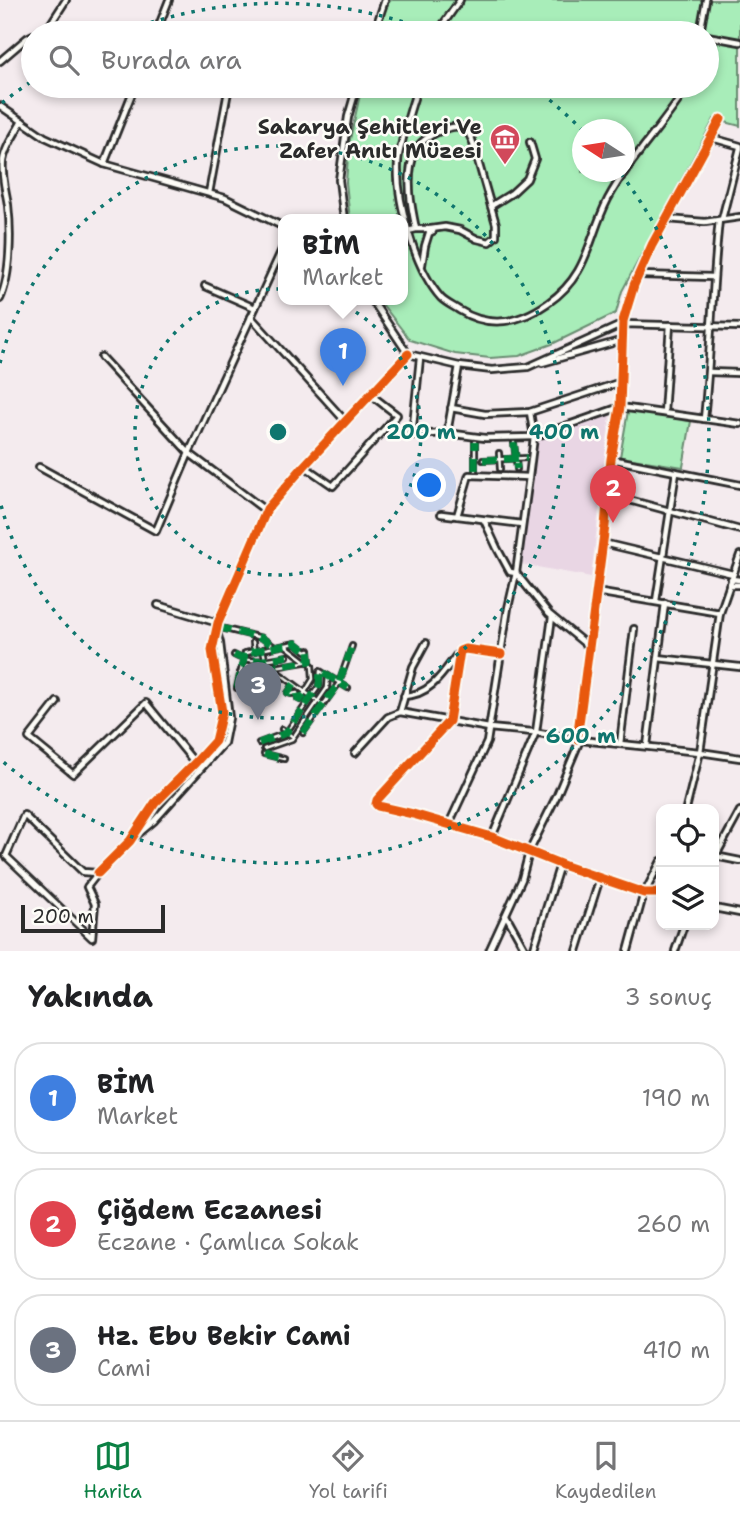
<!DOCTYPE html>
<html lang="tr">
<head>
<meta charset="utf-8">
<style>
	:root { --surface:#fff; --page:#f2f2f2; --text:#202124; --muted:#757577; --line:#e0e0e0; --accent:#0b8043 }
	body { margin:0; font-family:"Shantell Sans",sans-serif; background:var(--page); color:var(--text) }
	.controls { position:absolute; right:21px; bottom:21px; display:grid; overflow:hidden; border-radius:14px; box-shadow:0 4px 10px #0003 }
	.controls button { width:63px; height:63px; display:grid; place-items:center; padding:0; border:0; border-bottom:2px solid var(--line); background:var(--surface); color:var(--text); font:35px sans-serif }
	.compass { position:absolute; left:572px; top:119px; width:63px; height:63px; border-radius:50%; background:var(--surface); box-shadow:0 4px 10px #0003; rotate:282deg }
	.scale { position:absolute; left:21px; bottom:18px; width:144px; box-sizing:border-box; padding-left:7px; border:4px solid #2b2b2b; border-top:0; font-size:19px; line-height:24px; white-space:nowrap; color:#2b2b2b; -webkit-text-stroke:5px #fdfcf7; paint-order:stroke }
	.you { position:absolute; left:430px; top:486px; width:24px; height:24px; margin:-18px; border:5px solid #fff; border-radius:50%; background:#1a73e8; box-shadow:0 0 0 10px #1a73e833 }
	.badge { display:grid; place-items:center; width:46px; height:46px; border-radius:50%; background:var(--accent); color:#fff; font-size:23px; font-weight:700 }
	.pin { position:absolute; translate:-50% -58px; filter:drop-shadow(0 2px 4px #0008) }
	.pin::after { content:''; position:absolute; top:37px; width:24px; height:21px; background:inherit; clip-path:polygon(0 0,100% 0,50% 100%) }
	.popup { position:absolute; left:278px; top:214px; width:130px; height:91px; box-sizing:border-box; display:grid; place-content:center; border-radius:14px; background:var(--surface); filter:drop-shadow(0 2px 5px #0005); font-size:23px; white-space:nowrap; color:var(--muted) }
	.popup b { font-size:26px; color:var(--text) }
	.popup::after { content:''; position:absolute; left:50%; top:100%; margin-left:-14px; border:14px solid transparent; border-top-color:var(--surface) }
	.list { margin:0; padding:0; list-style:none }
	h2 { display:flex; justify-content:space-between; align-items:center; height:91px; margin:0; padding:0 28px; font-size:30px }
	h2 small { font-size:23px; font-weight:400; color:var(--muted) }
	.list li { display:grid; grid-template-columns:46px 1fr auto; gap:21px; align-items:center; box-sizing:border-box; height:112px; margin:0 14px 14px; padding:0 14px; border:2px solid var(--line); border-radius:28px }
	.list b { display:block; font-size:26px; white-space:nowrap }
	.list p { margin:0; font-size:23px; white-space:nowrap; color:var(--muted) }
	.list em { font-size:23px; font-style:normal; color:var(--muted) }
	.icon { flex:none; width:38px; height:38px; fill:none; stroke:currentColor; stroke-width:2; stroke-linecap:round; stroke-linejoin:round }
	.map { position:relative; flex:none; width:740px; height:951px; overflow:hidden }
	.search { position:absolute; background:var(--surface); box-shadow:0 4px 10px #0003; left:21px; right:21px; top:21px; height:77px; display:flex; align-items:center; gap:18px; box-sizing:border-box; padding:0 24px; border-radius:38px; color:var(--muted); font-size:26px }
	.sheet { height:469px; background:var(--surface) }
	nav { display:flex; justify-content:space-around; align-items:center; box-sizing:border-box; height:98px; border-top:2px solid var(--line); background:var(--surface); font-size:19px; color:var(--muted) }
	nav a { display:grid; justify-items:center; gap:4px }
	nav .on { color:var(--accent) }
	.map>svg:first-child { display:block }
	.built { fill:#e9d6e4 }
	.green { fill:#a8edb9; stroke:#6a8c72; stroke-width:2; fill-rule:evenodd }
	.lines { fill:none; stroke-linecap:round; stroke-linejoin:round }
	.pedestrian-casing { stroke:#2b2b2b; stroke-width:8 }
	.minor-casing { stroke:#2b2b2b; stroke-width:10 }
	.pedestrian { stroke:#fdfcf7; stroke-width:2.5 }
	.minor { stroke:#fdfcf7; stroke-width:4.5 }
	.quiet { stroke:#00873e; stroke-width:7; stroke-dasharray:14 7; stroke-linecap:butt }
	.cycleway-casing { stroke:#fdfcf7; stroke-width:13 }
	.cycleway { stroke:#e8590c; stroke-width:9 }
	.ring { fill:none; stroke:#0f766e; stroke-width:3.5; stroke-dasharray:3.5 7 }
	.labels { text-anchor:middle; stroke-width:5; stroke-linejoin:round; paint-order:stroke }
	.poi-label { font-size:21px; font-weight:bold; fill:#2b2b2b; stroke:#fdfcf7; text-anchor:end }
	.centre { fill:#0f766e; stroke:#fdfcf7; stroke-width:3.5 }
	.ring-label { font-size:21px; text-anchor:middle; font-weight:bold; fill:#0f766e; stroke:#fdfcf7; stroke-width:5; stroke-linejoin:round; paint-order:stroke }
</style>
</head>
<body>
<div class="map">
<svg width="740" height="951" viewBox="0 0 740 951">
	<rect width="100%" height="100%" fill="#f4ebee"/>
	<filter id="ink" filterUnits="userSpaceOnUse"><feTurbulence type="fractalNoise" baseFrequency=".0143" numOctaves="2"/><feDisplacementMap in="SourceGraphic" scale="14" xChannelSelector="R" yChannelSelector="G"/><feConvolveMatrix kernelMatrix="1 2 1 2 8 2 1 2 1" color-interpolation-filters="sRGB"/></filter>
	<g filter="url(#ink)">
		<polygon class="built" points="610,414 591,577 521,564 539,437"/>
		<g class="green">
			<path d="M391,0h349v126l-26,-7 -92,172 -6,22 -64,31 -33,12 -29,2 -35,-4 -45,-14 -31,-40h23v-80h-52l-4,-38 3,-38 13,-58h345v-53h-330l11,-30zM582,130h42v42h-42z"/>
			<polygon points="628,411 691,421 683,467 620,457"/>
		</g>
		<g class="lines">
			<g class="pedestrian-casing">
				<g id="pedestrian">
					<polyline points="514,443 517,469"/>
					<polyline points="499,453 500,469"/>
					<polyline points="483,460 527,458"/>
					<polyline points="475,470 475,442"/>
					<polyline points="217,627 262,638 275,647"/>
					<polyline points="253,642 254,651"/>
					<polyline points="285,645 307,662"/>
					<polyline points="263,649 267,669"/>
					<path d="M234,655c17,10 35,4 53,1"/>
					<polyline points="272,668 323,705"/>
					<polyline points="294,684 288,693 291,694 297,693 298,699 300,700 313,679 312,665"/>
					<polyline points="237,688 245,653 296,643 306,651 309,650 310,661 240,673"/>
					<polyline points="282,729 293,737"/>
					<polyline points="303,733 339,683 352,646"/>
					<polyline points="259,743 286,733 319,686 320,671 348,688"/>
					<polyline points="264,749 292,739 327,688 328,676"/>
					<polyline points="264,754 284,759"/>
				</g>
			</g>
			<g class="minor-casing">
				<g id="minor">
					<polyline points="38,33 48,28 66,0"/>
					<polyline points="156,33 169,0"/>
					<polyline points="374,33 385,0"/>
					<polyline points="437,33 460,0"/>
					<polyline points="700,33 706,0"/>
					<polyline points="707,36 740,42"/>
					<polyline points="0,61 27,38 33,35"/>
					<path d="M418,86c-6,18 -12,37 -16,56 -2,7 -4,14 -4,21 -2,38 17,106 43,135 5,5 12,8 18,12 30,19 61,13 89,-7 41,-28 40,-65 60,-104 22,-41 56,-74 80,-113"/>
					<polyline points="0,106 45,137 104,164 225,198 284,227"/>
					<polyline points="712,138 740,146"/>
					<polyline points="104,164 135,86"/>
					<polyline points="209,193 229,86"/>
					<polyline points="491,206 512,193 527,179 535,159 530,142"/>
					<polyline points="667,219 705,222 740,217"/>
					<polyline points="722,219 740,148"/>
					<polyline points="344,220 339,180 348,117 357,86"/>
					<path d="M408,231l8,-2c-5,-23 -10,-49 -3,-72 1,-4 3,-7 5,-10 6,-11 38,-27 49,-17 2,3 3,7 5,10l24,84v12l-7,6 -12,-3 -17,-9 -15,-3 -14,2h-15"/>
					<polyline points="422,265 425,246 429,233 433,231"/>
					<polyline points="640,275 713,277"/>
					<polyline points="205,286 255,308"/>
					<path d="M0,299c11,-24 11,-68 8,-94 -2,-14 -7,-30 -5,-44 2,-14 12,-27 19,-40"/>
					<polyline points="372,300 408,354 459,366 492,370 528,367 623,324 740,327"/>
					<polyline points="251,317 346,422"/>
					<polyline points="101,357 189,453 266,511"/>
					<polyline points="420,358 412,435 447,433 485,438 534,437 620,407 740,424"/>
					<polyline points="542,363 623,340"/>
					<polyline points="709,372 740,373"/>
					<polyline points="451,408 485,414 530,412 621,382"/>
					<polyline points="664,413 670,325"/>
					<path d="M704,419c7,-66 8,-133 15,-199"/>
					<polyline points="447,433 459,366"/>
					<polyline points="611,459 740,485"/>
					<polyline points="304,466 333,486 397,415 371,395"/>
					<polyline points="39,467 156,531 189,453 284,245"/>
					<polyline points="607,494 740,530"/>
					<polyline points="441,514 522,524"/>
					<polyline points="457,516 469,475 529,477"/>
					<polyline points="484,520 497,548 510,572 516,573 549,614 589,647"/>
					<polyline points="603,543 733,574"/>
					<polyline points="731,579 740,580"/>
					<polyline points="729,585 740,585"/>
					<polyline points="596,592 720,613"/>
					<polyline points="656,601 676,472"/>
					<polyline points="158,605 218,623"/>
					<polyline points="501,654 465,649 460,651 449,721 377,800 376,804 378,806 413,814 492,837 565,866 644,893 661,893"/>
					<polyline points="658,658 740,667"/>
					<path d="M404,696c27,-1 39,-23 54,-43"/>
					<polyline points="57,702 29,738 73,774 146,703 195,763"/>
					<polyline points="400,712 413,667 426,643"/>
					<polyline points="577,739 605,526 611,459 620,407 623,321 634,285 652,245 721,119"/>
					<polyline points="620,744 634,629"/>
					<polyline points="647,746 665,603"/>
					<polyline points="355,753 388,717 400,712 489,728 533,732 580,740 700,752 740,758"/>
					<polyline points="686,809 700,752 720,613 740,555"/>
					<polygon points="24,815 83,872 98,873 87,887 95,904 92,938 6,856"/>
					<polyline points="449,824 487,742 508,608 516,573 529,477 534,437 530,412"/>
					<polyline points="136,836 154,821 224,743 229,718 220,643 217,632"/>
					<polyline points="492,837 536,732 552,617"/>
					<polyline points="715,856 740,861"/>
					<polyline points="714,859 740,811"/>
					<polyline points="98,873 130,841 155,803 195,763 215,741 222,712 212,650 218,623 267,509 304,466 408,354"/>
					<polyline points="714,908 740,913"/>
					<polyline points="506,915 526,951"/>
					<polyline points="489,951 522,879 529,852 557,795 580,740"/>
					<polyline points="533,951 560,864"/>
					<polyline points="577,951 600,878"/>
					<polyline points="628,951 643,896 661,861"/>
					<polyline points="675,951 684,925"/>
				</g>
			</g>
			<use href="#pedestrian" class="pedestrian"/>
			<use href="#minor" class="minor"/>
			<g class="quiet">
				<polyline points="514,443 517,469"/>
				<polyline points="483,460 527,458"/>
				<polyline points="475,470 475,442"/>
				<polyline points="217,627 262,638 275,647"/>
				<path d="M234,655c17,10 35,4 53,1"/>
				<polyline points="294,684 288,693 291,694 297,693 298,699 300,700 308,689"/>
				<polyline points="237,688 245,653 296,643 306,651 309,650 310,661 240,673"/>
				<polyline points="303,733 339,683 352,646"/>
				<polyline points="259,743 286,733 319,686 320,671 348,688"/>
				<polyline points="264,754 284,759"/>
			</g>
			<g class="cycleway-casing">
				<g id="cycleway">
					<polyline points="501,654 465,649 460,651 449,721 377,800 376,804 378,806 413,814 492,837 565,866 644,893 661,893"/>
					<polyline points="577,739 605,526 611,459 620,407 623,321 634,285 652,245 721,119"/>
					<polyline points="98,873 130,841 155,803 195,763 215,741 222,712 212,650 218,623 267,509 304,466 408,354"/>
				</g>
			</g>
			<use href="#cycleway" class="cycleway"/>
		</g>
	</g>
	<g class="ring">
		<circle cx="278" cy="432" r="143"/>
		<path d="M0 363A286 286 0 1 1 0 501"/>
		<path d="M2 103A429 429 0 0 1 32 81M121 33A429 429 0 0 1 435 33M533 87A429 429 0 0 1 581 129M621 174A429 429 0 0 1 2 761"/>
	</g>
	<defs>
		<g id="museum-pin" transform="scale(1.575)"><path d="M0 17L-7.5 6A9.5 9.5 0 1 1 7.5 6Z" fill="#d1495b" stroke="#fdfcf7"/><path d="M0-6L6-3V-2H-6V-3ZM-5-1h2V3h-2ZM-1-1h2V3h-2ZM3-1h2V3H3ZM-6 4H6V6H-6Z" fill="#fff"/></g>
	</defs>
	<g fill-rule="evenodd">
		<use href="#museum-pin" x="505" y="139"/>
	</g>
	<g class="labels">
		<g class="poi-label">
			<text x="482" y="134">Sakarya Şehitleri Ve<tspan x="482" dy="24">Zafer Anıtı Müzesi</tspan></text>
		</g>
	</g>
	<circle cx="278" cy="432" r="10" class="centre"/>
	<g class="ring-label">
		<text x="421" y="439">200 m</text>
		<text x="564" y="439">400 m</text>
		<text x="581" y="743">600 m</text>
	</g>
</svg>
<div class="controls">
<button><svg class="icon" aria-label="locate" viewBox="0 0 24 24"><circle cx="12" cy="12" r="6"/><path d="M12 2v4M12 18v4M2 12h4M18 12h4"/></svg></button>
<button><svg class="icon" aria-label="layers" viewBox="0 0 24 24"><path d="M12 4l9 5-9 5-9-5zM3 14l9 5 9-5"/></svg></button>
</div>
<svg class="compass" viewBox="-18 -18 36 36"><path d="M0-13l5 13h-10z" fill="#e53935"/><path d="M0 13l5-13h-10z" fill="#757577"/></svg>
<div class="scale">200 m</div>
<div class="you"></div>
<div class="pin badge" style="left:343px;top:386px;background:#3f7fe0">1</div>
<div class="popup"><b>BİM</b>Market</div>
<div class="pin badge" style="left:613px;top:523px;background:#e0444e">2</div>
<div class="pin badge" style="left:258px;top:720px;background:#6b7280">3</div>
<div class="search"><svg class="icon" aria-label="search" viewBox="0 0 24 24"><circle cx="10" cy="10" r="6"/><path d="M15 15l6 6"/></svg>Burada ara</div>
</div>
<section class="sheet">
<h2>Yakında<small>3 sonuç</small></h2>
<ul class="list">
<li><span class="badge" style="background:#3f7fe0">1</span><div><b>BİM</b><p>Market</p></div><em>190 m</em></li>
<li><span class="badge" style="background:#e0444e">2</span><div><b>Çiğdem Eczanesi</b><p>Eczane · Çamlıca Sokak</p></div><em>260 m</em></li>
<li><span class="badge" style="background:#6b7280">3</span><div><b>Hz. Ebu Bekir Cami</b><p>Cami</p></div><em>410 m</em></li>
</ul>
</section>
<nav>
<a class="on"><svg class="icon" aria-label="map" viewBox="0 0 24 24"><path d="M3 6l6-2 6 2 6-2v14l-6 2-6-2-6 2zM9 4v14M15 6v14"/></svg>Harita</a>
<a><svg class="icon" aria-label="directions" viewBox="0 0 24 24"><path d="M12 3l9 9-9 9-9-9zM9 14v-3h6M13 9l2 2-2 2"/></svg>Yol tarifi</a>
<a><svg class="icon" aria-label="saved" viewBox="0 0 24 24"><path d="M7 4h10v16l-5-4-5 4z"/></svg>Kaydedilen</a>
</nav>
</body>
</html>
